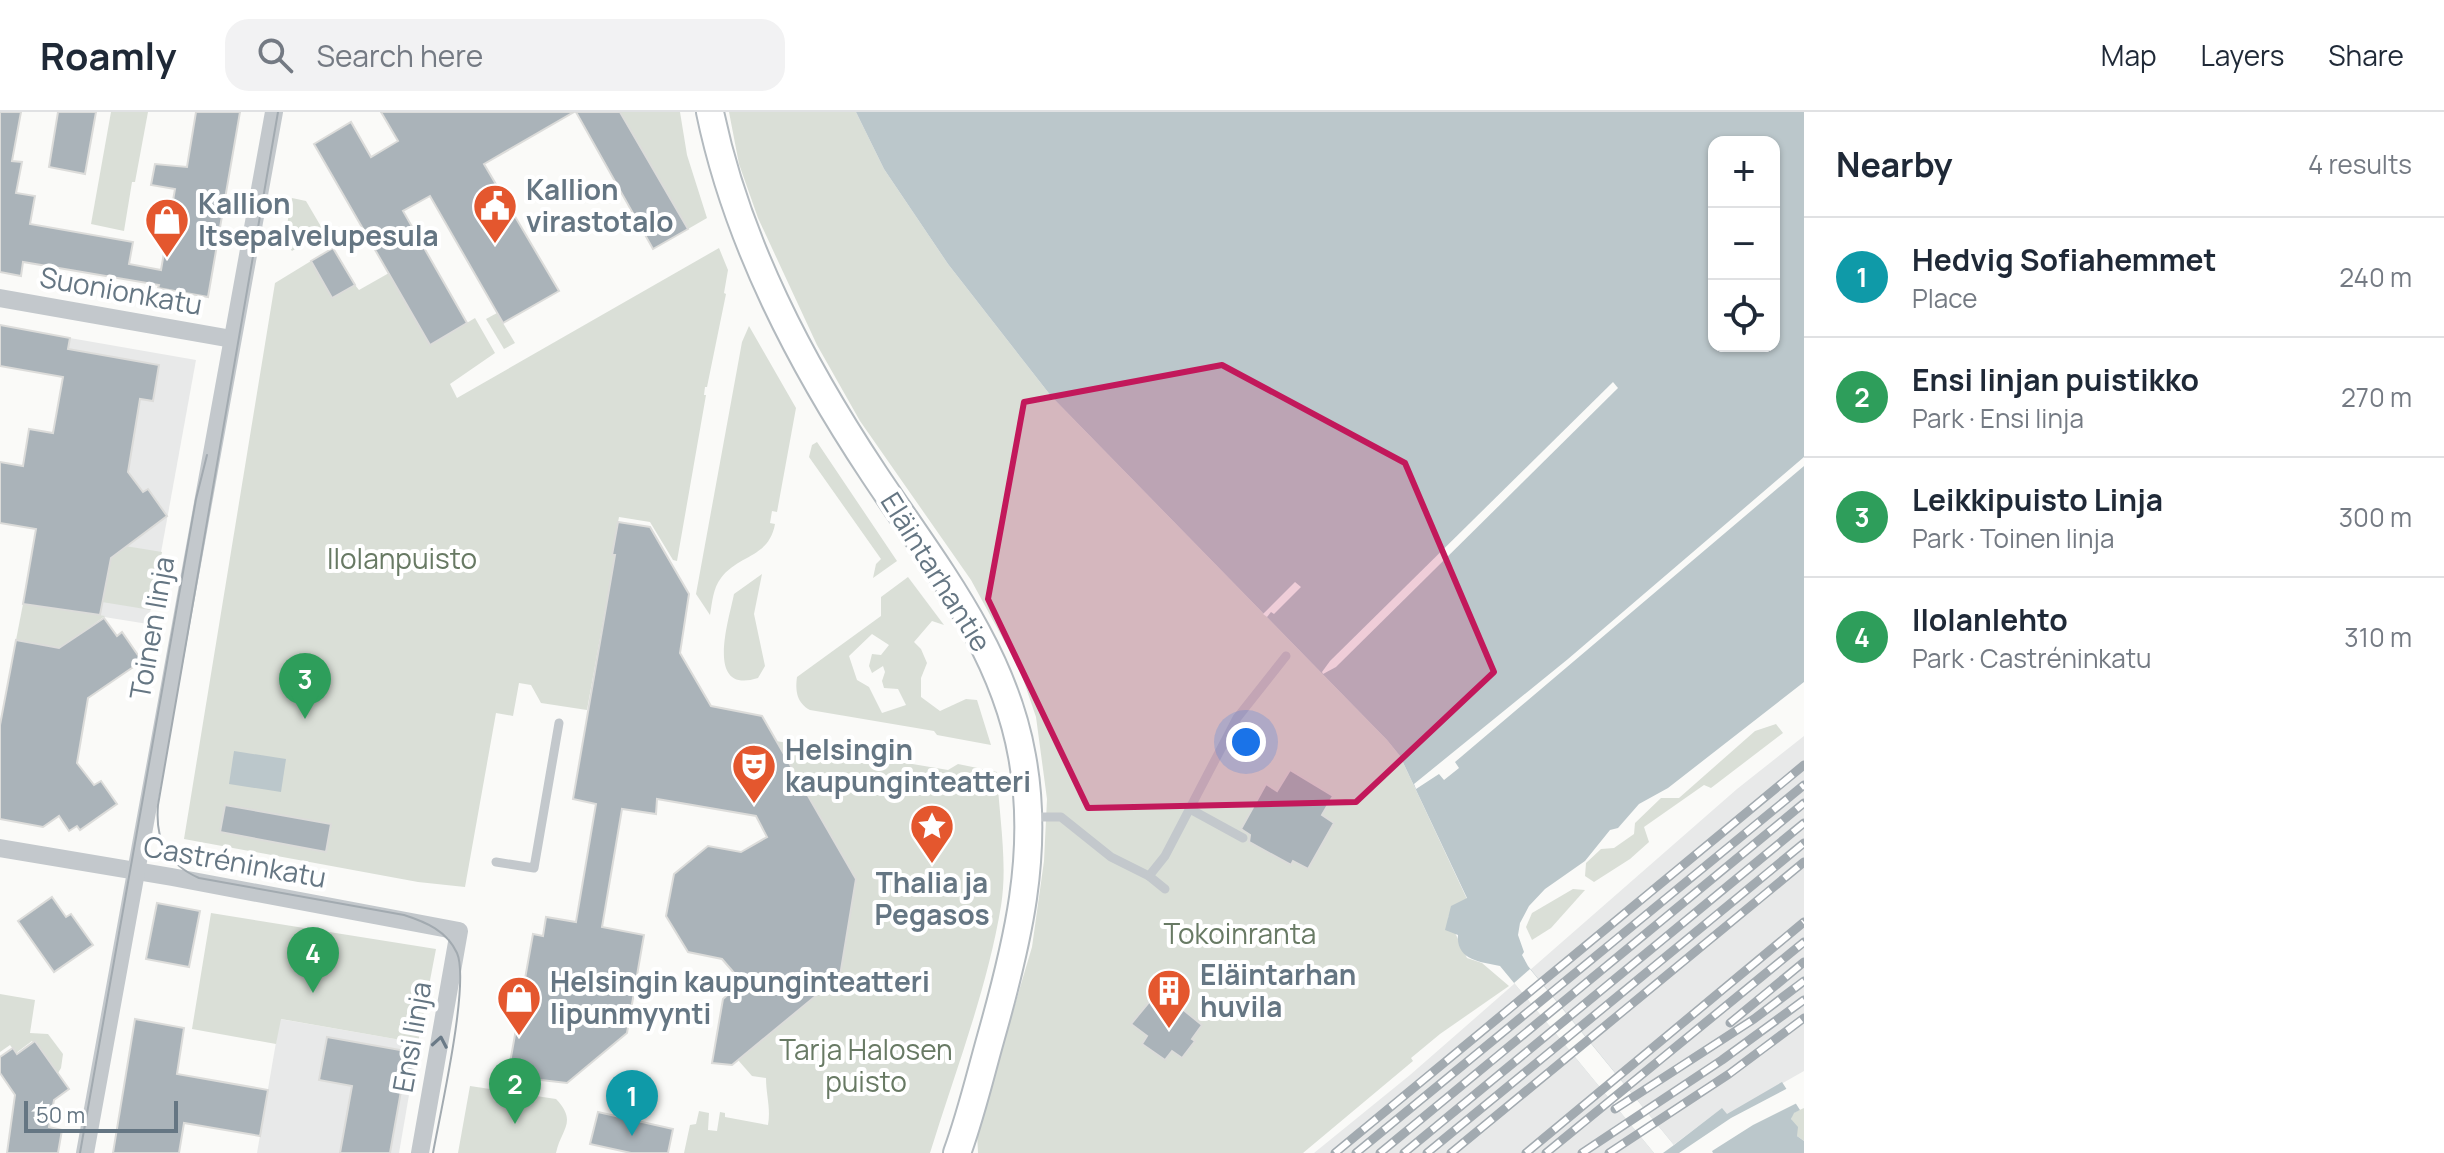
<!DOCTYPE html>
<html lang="en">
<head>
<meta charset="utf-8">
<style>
	:root { --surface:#fff; --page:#f2f2f3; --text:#1f2937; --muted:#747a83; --line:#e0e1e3; --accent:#ea580c }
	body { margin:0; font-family:Manrope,sans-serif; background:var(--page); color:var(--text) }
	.controls { position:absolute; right:24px; top:24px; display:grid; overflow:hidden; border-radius:16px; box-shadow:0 2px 6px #0004 }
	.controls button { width:72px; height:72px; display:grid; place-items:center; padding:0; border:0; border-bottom:2px solid var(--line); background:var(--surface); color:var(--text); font:40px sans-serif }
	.scale { position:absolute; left:24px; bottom:20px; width:154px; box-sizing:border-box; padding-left:8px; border:4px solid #657683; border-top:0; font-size:22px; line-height:28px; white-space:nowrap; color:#657683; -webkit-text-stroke:6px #fff; paint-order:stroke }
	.you { position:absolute; left:1246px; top:630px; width:28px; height:28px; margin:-20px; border:6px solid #fff; border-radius:50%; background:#1a73e8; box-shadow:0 0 0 12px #1a73e833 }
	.badge { display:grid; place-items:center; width:52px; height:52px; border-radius:50%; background:var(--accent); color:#fff; font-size:26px; font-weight:700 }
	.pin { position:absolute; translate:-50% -66px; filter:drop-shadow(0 2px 4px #0008) }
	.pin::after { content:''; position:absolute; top:42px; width:28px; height:24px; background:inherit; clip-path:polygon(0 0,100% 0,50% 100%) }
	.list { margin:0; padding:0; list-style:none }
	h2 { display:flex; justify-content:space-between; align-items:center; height:104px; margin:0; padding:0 32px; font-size:34px }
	h2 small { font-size:26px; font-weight:400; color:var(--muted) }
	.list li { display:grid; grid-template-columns:52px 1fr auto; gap:24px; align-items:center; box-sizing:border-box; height:120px; padding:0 32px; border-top:2px solid var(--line) }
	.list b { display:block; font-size:30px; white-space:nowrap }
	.list p { margin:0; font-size:26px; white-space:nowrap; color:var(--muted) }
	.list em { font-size:26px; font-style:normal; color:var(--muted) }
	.icon { flex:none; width:44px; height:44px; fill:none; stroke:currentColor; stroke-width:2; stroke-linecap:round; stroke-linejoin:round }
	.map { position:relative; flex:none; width:1804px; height:1041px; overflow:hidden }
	header { display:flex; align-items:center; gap:48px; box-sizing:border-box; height:112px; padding:0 40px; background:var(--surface); border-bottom:2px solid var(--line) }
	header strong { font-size:38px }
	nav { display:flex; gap:44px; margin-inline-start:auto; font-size:28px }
	.search { width:560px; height:72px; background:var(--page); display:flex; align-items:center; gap:20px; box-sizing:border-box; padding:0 28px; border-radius:24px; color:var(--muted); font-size:30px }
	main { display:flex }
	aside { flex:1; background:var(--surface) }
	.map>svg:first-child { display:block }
	.built { fill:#e8e9e9 }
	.green { fill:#dadfd7; fill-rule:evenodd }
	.water { fill:#bbc7cb; fill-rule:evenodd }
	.pier { fill:#fafaf8 }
	.building { fill:#aab3b9; stroke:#dcdcda; stroke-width:2 }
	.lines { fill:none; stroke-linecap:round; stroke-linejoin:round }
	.secondary-casing { stroke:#b3babf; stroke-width:30 }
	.lane { stroke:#c3c8cc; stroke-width:9 }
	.street { stroke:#c3c8cc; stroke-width:18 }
	.secondary { stroke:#fff; stroke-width:26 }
	.tram { stroke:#a2aab0; stroke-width:2 }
	.rail-casing { stroke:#a2aab0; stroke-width:9 }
	.rail { stroke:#fff; stroke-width:6; stroke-dasharray:18; stroke-linecap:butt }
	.oneway { stroke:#6a7a87 }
	.marked { fill:#c2185b; fill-opacity:0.2; stroke:#c2185b; stroke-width:6; stroke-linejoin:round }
	.labels { text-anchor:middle; stroke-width:8; stroke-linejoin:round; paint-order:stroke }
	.poi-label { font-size:28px; font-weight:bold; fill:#657683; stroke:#fff; text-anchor:start }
	.street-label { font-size:28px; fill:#657683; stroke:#fff }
	.park-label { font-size:28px; fill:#687a64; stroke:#fff }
</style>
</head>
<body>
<header>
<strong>Roamly</strong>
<div class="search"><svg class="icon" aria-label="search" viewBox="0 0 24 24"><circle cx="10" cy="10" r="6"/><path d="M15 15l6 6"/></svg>Search here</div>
<nav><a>Map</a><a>Layers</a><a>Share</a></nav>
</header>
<main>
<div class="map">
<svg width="1804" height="1041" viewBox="0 0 1804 1041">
	<rect width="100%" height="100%" fill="#fafaf8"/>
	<g class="built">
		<polygon points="70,226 196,248 148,512 23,492"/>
		<polygon points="1804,624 1804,959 1727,1003 1721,997 1663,1041 1314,1041 1410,963 1737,677"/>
		<polygon points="280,907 418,931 399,1041 257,1041"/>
	</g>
	<g class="green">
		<polygon points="111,0 148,0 135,70 132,70 124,119 91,112"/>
		<polygon points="620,0 680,0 687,43 707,106 688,117"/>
		<polygon points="729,0 856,0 884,57 948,152 1051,284 1387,628 1400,644 1467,787 1450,801 1448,806 1467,846 1482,851 1509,874 1440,922 1411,946 1413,949 1303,1041 978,1041 977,1021 1032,835 1044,749 1047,687 1036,605 1020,558 971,468 860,309 817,233 758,106 739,52"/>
		<polygon points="292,86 306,89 323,118 292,139 284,129"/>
		<polygon points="719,136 728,158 724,181 726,182 707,275 705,275 704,283 706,283 677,449 673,448 650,410 619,405 612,442 615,443 587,598 541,591 531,573 519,571 513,604 496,601 465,775 418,770 184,727 275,171 311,149 332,186 355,173 359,178 389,161 430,233 475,206 495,241 450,272 457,286"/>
		<polygon points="497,201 515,231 504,237 486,207"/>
		<path d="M749,214l47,82 -19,104 -5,-1 -2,12 5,1c-6,34 -36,30 -54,54 -8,10 -9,25 -11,37l-14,-21 46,-252z"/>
		<polygon points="817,330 897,449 873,466 876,452 881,447 809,345 812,333"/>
		<polygon points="113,432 162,440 151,498 102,490"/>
		<path d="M762,462l-8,40 11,52 -7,12c-54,17 -29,-58 -24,-84z"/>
		<path d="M908,465l36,48 -12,-4 -18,21 7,7 6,14 -6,15v19l19,14 26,-12 11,1 14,45 -54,-10 -3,-4 -124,-21c-13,-7 -15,-19 -13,-33l84,-61v-19zM872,522l17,11 -8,10 -9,-1 -3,12 3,7 11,-7 2,6 -3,9 2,7 14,1 8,16 -24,8 -13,-26 -12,-7 -8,-24z"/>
		<polygon points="23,492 105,504 59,537 16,528"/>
		<polygon points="1776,612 1783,621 1711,676 1704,673 1644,715 1649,730 1630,747 1594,770 1585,764 1586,751 1601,737 1614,736 1634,722 1635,711 1661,686 1679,686 1755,619"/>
		<path d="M776,629l172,29 10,-6 39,8c2,44 11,91 4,134 -14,84 -46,166 -71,247h-246l6,-28 6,-1 3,-13 10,2 -1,17 9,1 3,-19 5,1v4l43,8c3,-17 -2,-30 -2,-47l-14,-2 -14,-16 102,-85 16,-96z"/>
		<polygon points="1573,777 1585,778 1551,816 1532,828 1526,815 1532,801"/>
		<polygon points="211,801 436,837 418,931 281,907 276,932 192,917"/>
		<polygon points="0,882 35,888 30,921 48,922 63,942 61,956 58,961 32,929 16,941 10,933 0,940"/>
		<path d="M470,974l86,13c22,23 5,30 0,54h-98z"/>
		<polygon points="1804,996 1804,1029 1797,1024 1791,1007 1793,1001"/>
	</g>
	<g class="water">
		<path d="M856,0h948v570l-136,106 -29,16 -21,24 -8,2 -25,31 -40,28 -16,17 -9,17 -2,12 6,17 -2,3 6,11 146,179 48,-37 5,6 55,-32 18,28 -6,3 -3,6 7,8 -1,9 7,5v12h-150l-154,-187c-20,-4 -44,-6 -42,-31l-13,-5 6,-24 16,-8 -67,-142 -13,-16 -336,-344 -103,-132 -64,-95zM1714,30h60v204h-60z"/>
		<polygon points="234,639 286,647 281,680 229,672"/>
	</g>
	<g class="pier">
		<polygon points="1613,270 1618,276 1336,555 1323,562 1322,560 1330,549"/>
		<polygon points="1804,345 1804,354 1455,650 1459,656 1444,668 1439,662 1416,677 1414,672 1568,547"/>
		<polygon points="1295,470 1301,475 1274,502 1271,500 1267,505 1263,502"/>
		<polygon points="1530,857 1674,1033 1663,1041 1654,1041 1514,871"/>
		<polygon points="1790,975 1799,990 1753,1013 1712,1039 1713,1041 1679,1041 1731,1006"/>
	</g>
	<g class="building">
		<polygon points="0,0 21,0 12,49 22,50 16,81 35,84 30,112 133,130 129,152 161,158 175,77 151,73 155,52 187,55 196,0 240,0 208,185 158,176 159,173 23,150 21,164 0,160"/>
		<polygon points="58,0 96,0 85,62 49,55"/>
		<polygon points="381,0 574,0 484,52 559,179 503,211 430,84 403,99 467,211 430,233 314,32 351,10 371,45 398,29"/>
		<polygon points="576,0 620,0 688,117 653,137"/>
		<polygon points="333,136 355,173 332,186 311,149"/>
		<polygon points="0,213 70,226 68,237 159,253 153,289 140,287 128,360 143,380 148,377 167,404 111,446 100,503 23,492 36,417 0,411 0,350 23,354 29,317 53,321 63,265 0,254"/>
		<polygon points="618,410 650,415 689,482 680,541 711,594 762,604 856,767 840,864 732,953 712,951 723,887 742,870 722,847 688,840 666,804 674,762 708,734 741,740 767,725 756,704 657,687 656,702 622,697 602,815 644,823 627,921 567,971 541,968 508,962 533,822 543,824 546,805 576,810 596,692 573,687 615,443 612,443"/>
		<polygon points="104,506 117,524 122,520 142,549 88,586 77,651 94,673 101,669 117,692 80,718 77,714 69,719 59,704 43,715 0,707 0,613 16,528 59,536"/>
		<polygon points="1290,658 1333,684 1322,703 1334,711 1308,757 1293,749 1291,753 1249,730 1250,723 1241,717 1266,672 1277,679"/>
		<polygon points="225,693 331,712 326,740 220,720"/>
		<polygon points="52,785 66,805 71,802 93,833 54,860 18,809"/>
		<polygon points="157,791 200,799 189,855 146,847"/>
		<polygon points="1159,878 1202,913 1192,927 1195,929 1182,946 1172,939 1165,948 1142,932 1147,924 1131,912"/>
		<polygon points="135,907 184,916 177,962 268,978 260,1024 184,1011 179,1041 113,1041"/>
		<polygon points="327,925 417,941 412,963 404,962 390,1041 340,1041 352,974 319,968"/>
		<polygon points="35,929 69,977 54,988 49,1015 62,1018 58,1041 7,1041 15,983 0,961 0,945 13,936 17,942"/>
		<polygon points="598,1000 673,1017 668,1041 631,1041 590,1032"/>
	</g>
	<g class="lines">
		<g class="secondary-casing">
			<path id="secondary" d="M710,0c27,130 91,252 164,362 59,89 129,174 148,282 18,96 -5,189 -31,281 -11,39 -20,78 -34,116"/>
		</g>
		<g class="lane">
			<polyline points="1190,697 1243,726"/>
			<polyline points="1031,705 1061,705 1111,745 1149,764 1165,744 1237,606 1286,544"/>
			<polyline points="496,750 534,756 559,611"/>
			<polyline points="1149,764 1165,777"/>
		</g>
		<g class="street">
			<polyline points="0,186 232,227"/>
			<polyline points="0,736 172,765 459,819 420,1041"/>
			<polyline points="85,1041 274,0"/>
		</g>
		<use href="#secondary" class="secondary"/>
		<g class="tram">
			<path d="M278,0l-120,693c-3,35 9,59 41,73l205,37c22,7 43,16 53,38 13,30 -17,161 -24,200"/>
			<polyline points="80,1041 196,387 207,343"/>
		</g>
		<g class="rail-casing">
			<g id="rail">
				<polyline points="1730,911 1804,850"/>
				<polyline points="1615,997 1754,907 1804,869"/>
				<polyline points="1335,1041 1804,653"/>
				<polyline points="1356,1041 1804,673"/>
				<polyline points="1380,1041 1804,691"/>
				<polyline points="1404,1041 1804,711"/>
				<polyline points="1427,1041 1804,731"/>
				<polyline points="1451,1041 1804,750"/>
				<polyline points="1526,1041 1804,810"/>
				<polyline points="1546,1041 1804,830"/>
				<polyline points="1582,1041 1722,948 1804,888"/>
				<polyline points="1609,1041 1729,962 1804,906"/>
			</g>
		</g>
		<use href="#rail" class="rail"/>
	</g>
	<defs><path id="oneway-chevron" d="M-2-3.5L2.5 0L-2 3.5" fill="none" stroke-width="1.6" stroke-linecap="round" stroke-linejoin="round" transform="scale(2)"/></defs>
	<use class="oneway" href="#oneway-chevron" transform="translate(440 930) rotate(-80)"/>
	<path class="marked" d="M1222,253l183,98 89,209 -138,130 -268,6 -100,-209 36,-197z"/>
	<defs>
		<g id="civic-pin" transform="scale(2.3)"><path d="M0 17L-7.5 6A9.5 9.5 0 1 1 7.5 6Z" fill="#e4572e" stroke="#fff"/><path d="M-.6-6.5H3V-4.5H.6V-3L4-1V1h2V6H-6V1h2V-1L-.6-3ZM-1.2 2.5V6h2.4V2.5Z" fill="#fff"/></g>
		<g id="shop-pin" transform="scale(2.3)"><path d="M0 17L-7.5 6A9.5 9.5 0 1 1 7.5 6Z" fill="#e4572e" stroke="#fff"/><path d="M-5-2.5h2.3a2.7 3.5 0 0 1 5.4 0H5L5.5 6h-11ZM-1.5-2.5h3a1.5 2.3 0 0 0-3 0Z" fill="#fff"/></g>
		<g id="theatre-pin" transform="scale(2.3)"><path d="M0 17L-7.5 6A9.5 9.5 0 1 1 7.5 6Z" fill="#e4572e" stroke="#fff"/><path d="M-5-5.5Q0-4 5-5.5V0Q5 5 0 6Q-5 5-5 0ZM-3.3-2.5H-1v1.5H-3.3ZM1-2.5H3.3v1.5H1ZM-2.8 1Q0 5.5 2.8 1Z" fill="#fff"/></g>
		<g id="sight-pin" transform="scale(2.3)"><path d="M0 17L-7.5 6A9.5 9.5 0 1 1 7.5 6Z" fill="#e4572e" stroke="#fff"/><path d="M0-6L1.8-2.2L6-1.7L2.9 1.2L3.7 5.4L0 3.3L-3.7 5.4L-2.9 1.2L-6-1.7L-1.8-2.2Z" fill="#fff"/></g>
		<g id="building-pin" transform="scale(2.3)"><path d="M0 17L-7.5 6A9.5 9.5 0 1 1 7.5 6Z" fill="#e4572e" stroke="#fff"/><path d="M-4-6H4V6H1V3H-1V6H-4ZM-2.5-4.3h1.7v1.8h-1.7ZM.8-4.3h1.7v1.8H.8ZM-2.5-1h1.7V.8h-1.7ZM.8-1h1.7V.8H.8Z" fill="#fff"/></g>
	</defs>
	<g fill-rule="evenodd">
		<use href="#civic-pin" x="495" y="94"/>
		<use href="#shop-pin" x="167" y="108"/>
		<use href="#theatre-pin" x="754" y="654"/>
		<use href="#sight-pin" x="932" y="714"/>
		<use href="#building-pin" x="1169" y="879"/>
		<use href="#shop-pin" x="519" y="886"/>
	</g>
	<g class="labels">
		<g class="poi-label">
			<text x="526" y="88">Kallion<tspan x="526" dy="32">virastotalo</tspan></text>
			<text x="198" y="102">Kallion<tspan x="198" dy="32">Itsepalvelupesula</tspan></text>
			<text x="785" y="648">Helsingin<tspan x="785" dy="32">kaupunginteatteri</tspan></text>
			<text x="932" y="781" text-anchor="middle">Thalia ja<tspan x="932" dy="32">Pegasos</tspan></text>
			<text x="1200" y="873">Eläintarhan<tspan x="1200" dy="32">huvila</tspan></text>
			<text x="550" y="880">Helsingin kaupunginteatteri<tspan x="550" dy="32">lipunmyynti</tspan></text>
		</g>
		<g class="street-label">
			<text transform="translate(121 179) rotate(10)" y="10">Suonionkatu</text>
			<text transform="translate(936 460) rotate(58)" y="10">Eläintarhantie</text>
			<text transform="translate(152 516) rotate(-80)" y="10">Toinen linja</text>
			<text transform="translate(235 750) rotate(10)" y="10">Castréninkatu</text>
			<text transform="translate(412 925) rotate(-80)" y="10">Ensi linja</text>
		</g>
		<g class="park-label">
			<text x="402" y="457">Ilolanpuisto</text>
			<text x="1240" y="832">Tokoinranta</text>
			<text x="866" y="948">Tarja Halosen<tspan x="866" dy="32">puisto</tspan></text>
		</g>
	</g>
</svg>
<div class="controls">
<button>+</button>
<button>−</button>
<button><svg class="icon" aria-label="locate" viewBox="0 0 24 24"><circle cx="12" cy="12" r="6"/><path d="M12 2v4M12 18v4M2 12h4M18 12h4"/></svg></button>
</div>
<div class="scale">50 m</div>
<div class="you"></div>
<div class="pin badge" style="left:632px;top:1024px;background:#0f9aa8">1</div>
<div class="pin badge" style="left:515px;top:1012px;background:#2e9e5b">2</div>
<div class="pin badge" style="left:305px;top:607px;background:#2e9e5b">3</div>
<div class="pin badge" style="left:313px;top:881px;background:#2e9e5b">4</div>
</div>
<aside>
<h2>Nearby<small>4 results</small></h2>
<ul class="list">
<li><span class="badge" style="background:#0f9aa8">1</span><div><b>Hedvig Sofiahemmet</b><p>Place</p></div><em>240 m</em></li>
<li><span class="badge" style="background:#2e9e5b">2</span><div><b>Ensi linjan puistikko</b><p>Park · Ensi linja</p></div><em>270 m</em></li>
<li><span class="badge" style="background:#2e9e5b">3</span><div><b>Leikkipuisto Linja</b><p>Park · Toinen linja</p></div><em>300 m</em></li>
<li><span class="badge" style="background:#2e9e5b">4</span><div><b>Ilolanlehto</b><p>Park · Castréninkatu</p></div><em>310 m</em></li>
</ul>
</aside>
</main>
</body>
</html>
